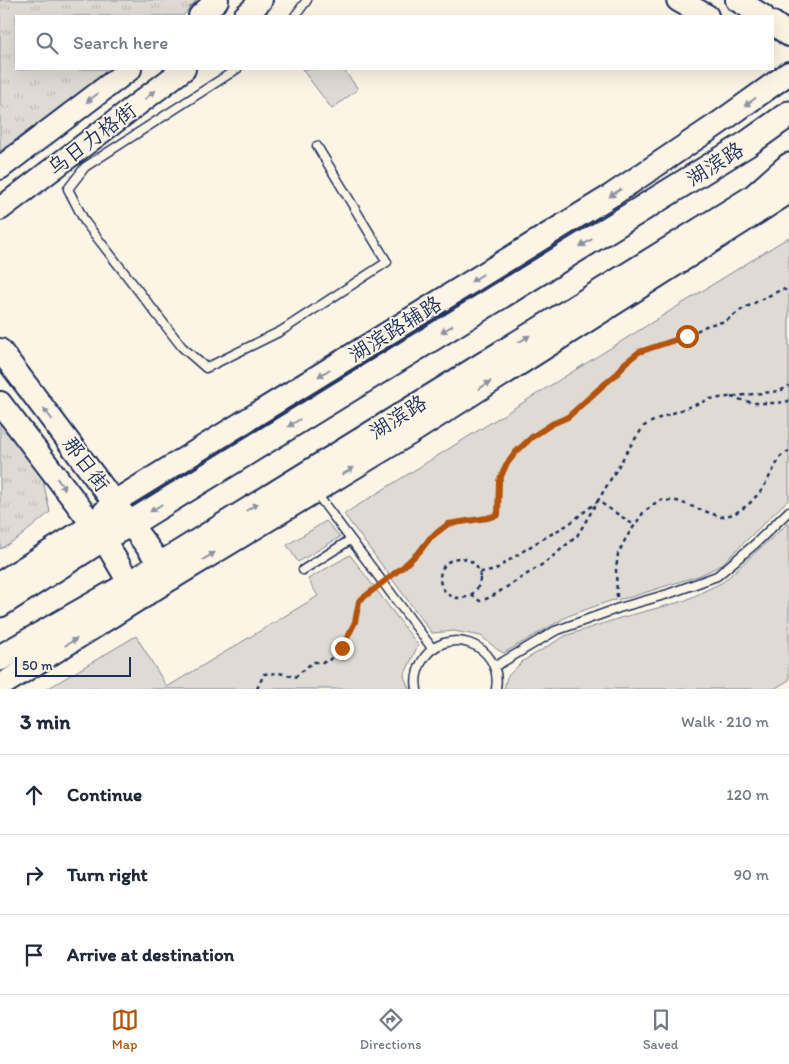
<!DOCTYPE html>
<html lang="en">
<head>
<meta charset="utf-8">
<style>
	:root { --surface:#fff; --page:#f6f6f7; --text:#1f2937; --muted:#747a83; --line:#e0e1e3; --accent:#b45309 }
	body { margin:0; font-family:Itim,"LXGW WenKai TC",sans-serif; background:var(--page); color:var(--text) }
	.scale { position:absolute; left:15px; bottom:12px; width:116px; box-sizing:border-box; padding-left:5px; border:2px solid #1b2f5e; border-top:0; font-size:14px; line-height:18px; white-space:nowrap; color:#1b2f5e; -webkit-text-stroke:4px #fcf5e5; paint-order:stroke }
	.stop { position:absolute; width:15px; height:15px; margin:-11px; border:4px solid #b45309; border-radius:50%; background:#fff }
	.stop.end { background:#b45309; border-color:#fff; box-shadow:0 1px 5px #0008 }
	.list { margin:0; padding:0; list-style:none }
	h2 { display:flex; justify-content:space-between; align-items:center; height:65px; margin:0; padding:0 20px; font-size:21px }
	h2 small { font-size:16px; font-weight:400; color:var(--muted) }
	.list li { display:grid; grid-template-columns:32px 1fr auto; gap:15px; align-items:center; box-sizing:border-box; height:80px; padding:0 20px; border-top:1px solid var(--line) }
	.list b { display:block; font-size:19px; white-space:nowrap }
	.list em { font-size:16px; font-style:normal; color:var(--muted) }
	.icon { flex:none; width:28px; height:28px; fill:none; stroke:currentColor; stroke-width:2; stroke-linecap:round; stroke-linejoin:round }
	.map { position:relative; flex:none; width:789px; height:689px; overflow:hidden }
	.search { position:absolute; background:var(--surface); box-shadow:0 5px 20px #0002; left:15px; right:15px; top:15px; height:55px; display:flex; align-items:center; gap:12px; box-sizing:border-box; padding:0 18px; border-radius:0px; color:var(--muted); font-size:19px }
	.sheet { height:305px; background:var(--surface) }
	nav { display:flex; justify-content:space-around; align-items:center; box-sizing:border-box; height:70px; border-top:1px solid var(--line); background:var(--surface); font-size:14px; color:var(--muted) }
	nav a { display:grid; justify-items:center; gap:2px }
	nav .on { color:var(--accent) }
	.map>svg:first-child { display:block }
	.green { fill:#dfdbd4; stroke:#7d8599 }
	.park { fill:url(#park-tufts); stroke:#7d8599 }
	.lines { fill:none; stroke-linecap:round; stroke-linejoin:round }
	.lane-casing { stroke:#1b2f5e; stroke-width:11 }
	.secondary-casing { stroke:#1b2f5e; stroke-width:26 }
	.primary-casing { stroke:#1b2f5e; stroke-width:29 }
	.path { stroke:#1b2f5e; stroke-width:2.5; stroke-dasharray:4 4; stroke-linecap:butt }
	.lane { stroke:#fcf5e5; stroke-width:8 }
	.secondary { stroke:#fcf5e5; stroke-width:22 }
	.primary { stroke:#fcf5e5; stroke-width:25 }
	.oneway { fill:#8c92a2 }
	.route { stroke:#b45309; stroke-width:6 }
	.labels { text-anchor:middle; stroke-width:4; stroke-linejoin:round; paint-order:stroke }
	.street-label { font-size:21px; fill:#1b2f5e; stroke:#fcf5e5 }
</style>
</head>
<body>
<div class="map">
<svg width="789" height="689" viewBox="0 0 789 689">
	<defs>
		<pattern id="park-tufts" width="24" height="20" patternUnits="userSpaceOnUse" patternTransform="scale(1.25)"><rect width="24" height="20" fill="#dfdbd4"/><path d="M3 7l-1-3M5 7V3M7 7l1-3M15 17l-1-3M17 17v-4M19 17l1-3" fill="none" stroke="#bfbcb8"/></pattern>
	</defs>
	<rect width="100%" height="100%" fill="#fcf5e5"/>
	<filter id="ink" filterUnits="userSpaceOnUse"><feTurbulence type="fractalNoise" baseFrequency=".02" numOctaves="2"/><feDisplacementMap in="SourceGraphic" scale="10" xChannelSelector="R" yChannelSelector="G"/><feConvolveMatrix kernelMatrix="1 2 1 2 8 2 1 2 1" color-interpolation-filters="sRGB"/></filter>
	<g filter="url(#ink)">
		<g class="green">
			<polygon points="302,69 343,69 358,89 332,109"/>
			<polygon points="789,237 789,499 721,565 701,575 631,597 610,601 568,616 504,653 498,650 481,636 454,631 432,633 344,514"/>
			<polygon points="326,521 340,537 298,562 287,545"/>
			<polygon points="789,522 789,680 774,689 504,689 507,677 523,661 565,636 620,618 684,601 723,582"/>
			<polygon points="350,555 418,645 404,676 409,689 47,689 136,636 167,687 318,596 308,579"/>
		</g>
		<g class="park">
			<polygon points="0,0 196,0 183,16 16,16 16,69 113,69 0,151"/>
			<polygon points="0,419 42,476 50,512 20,537 0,549"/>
		</g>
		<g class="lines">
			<g class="lane-casing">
				<g id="lane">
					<polyline points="295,16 307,0"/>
					<polyline points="237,69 85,167 68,189 85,222 182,347 206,368 281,331 387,262 317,146"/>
					<polyline points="316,493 432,648"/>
					<polyline points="303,570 350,540"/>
					<polyline points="494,667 555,631 619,608 668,594 717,576 755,544 789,511"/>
					<path d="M417,689c-2,-9 0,-18 4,-26 22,-41 83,-20 75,26"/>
				</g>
			</g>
			<g class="secondary-casing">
				<g id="secondary">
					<polyline points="678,0 707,16"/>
					<polyline points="737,0 763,16"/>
					<polyline points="200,16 217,0"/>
					<polyline points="245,16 253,9 261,0"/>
					<polyline points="773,23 789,35"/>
					<polyline points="0,168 130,69"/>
					<polyline points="0,209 184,69"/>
					<polyline points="0,350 161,565 172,578"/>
					<polyline points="0,403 103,538 130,584 143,597"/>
					<polyline points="0,583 92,525 114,502 612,195 719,123 789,73"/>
					<polyline points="0,686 172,578 409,434 789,192"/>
				</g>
			</g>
			<g class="primary-casing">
				<g id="primary">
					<polyline points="0,604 103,538 130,524 747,144 789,114"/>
					<polyline points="0,658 130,584 753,198 789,166"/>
				</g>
			</g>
			<g class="path">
				<polyline points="731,397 753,403 777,403 789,401"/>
				<circle cx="460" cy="578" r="20"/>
				<polyline points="480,572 493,571 534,544 569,524 598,501 634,525"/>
				<polyline points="392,574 404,566 419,551 430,538 448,524 487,519 498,515 499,481 506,465 516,452 532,437 551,424 568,417 618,373 625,363 639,352 687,336 708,325 726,321 741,310 762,299 783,289 789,292"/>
				<polyline points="471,595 480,601 491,597 546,562 577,536 631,445 644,426 657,419 710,399 780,391 789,386"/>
				<polyline points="617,597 616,570 618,554 626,538 643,513 659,500 677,501 721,517 734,514 748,505 762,490 781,456 789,451"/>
				<polyline points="257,689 264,674 279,673 295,677 313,662 327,662 342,648 355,622 359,601 374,589"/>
			</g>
			<use href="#lane" class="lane"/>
			<use href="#secondary" class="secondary"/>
			<use href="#primary" class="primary"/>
		</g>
		<defs><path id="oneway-solid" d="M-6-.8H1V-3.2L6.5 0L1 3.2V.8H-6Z" transform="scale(1.25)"/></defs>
		<g class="oneway">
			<use href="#oneway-solid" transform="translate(150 95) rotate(-37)"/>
			<use href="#oneway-solid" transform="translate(92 98) rotate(143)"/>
			<use href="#oneway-solid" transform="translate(750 102) rotate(144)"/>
			<use href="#oneway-solid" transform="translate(615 193) rotate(147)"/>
			<use href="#oneway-solid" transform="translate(586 243) rotate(148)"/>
			<use href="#oneway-solid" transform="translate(477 278) rotate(148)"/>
			<use href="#oneway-solid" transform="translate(447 329) rotate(148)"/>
			<use href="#oneway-solid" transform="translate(524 339) rotate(-32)"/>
			<use href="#oneway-solid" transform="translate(324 373) rotate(148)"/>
			<use href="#oneway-solid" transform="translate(485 385) rotate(-33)"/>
			<use href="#oneway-solid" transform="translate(48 414) rotate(-127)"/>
			<use href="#oneway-solid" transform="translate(294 423) rotate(148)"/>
			<use href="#oneway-solid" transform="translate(348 471) rotate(-31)"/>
			<use href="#oneway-solid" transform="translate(61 484) rotate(53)"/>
			<use href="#oneway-solid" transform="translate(252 507) rotate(-32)"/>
			<use href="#oneway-solid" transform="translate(156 508) rotate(148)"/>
			<use href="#oneway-solid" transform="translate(209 556) rotate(-31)"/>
			<use href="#oneway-solid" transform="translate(71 642) rotate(-32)"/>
		</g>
	</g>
	<g class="lines" filter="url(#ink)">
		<polyline class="route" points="342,648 355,622 359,601 404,566 420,551 430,538 448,524 487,518 498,515 499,481 506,465 516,452 532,437 552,424 568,417 601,387 618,373 625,363 639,352 687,336"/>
	</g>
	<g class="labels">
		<g class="street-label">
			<text transform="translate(92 139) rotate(-37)" y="7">乌日力格街</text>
			<text transform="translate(715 164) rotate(-32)" y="7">湖滨路</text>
			<text transform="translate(395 329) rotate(-32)" y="7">湖滨路辅路</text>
			<text transform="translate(398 417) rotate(-32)" y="7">湖滨路</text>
			<text transform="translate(86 464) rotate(53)" y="7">那日街</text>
		</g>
	</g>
</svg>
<div class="scale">50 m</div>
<div class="stop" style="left:687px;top:336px"></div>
<div class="stop end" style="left:342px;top:648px"></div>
<div class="search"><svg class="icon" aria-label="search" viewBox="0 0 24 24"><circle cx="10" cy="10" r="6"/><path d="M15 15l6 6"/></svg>Search here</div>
</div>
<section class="sheet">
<h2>3 min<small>Walk · 210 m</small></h2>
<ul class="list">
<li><svg class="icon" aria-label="ahead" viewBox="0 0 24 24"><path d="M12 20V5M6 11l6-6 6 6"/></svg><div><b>Continue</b></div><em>120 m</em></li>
<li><svg class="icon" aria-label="right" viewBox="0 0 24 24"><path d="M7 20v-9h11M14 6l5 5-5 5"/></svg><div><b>Turn right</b></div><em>90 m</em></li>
<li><svg class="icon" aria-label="arrive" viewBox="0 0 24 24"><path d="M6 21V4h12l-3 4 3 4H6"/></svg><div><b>Arrive at destination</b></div></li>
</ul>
</section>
<nav>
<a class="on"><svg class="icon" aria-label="map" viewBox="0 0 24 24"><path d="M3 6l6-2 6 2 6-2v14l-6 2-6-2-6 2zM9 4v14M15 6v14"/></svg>Map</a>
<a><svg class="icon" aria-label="directions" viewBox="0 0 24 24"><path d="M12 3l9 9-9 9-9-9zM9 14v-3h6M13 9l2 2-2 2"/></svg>Directions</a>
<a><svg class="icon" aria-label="saved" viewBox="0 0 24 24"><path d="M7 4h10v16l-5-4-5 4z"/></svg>Saved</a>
</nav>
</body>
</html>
